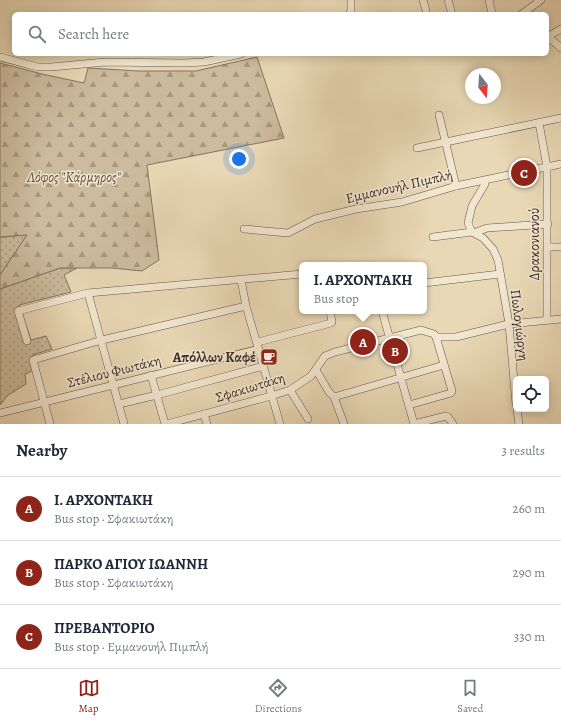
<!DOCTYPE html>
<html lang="en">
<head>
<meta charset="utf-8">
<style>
	:root { --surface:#fff; --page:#f2f2f3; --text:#1f2937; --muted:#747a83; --line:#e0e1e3; --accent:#8f2418 }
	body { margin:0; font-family:Alegreya,serif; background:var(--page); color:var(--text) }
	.controls { position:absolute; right:12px; bottom:12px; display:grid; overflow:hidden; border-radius:6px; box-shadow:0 2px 10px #0003 }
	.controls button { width:36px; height:36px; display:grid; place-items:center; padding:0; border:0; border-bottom:1px solid var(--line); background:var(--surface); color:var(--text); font:20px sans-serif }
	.compass { position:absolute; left:465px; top:68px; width:36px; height:36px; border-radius:50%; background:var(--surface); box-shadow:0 2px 10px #0003; rotate:163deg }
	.you { position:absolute; left:239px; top:159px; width:14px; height:14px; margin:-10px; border:3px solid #fff; border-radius:50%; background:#1a73e8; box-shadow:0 0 0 6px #1a73e833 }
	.badge { display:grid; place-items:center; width:26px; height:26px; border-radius:50%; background:var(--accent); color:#fff; font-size:13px; font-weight:700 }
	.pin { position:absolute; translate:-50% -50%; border:2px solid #fff; box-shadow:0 1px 4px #0006 }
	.popup { position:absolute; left:299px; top:262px; width:128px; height:52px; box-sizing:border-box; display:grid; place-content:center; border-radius:6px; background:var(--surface); filter:drop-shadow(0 1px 3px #0005); font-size:13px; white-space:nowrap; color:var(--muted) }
	.popup b { font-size:15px; color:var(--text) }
	.popup::after { content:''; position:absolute; left:50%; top:100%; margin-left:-8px; border:8px solid transparent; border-top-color:var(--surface) }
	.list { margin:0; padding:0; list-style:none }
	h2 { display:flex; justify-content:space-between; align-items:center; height:52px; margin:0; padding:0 16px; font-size:17px }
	h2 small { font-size:13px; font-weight:400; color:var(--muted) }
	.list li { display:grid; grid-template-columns:26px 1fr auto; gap:12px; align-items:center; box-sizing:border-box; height:64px; padding:0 16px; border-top:1px solid var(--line) }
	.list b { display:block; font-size:15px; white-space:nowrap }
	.list p { margin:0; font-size:13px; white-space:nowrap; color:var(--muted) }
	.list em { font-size:13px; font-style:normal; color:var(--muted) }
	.icon { flex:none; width:22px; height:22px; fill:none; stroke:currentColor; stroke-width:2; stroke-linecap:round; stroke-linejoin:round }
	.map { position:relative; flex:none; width:561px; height:424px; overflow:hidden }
	.search { position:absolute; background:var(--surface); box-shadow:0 2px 10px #0003; left:12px; right:12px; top:12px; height:44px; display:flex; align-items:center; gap:10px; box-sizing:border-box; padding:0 14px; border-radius:6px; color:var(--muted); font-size:15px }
	.sheet { height:244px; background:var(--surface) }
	nav { display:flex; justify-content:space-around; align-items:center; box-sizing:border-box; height:56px; border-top:1px solid var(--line); background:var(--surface); font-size:11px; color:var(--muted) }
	nav a { display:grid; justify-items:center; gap:2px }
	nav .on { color:var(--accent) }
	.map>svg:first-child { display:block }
	.grass { fill:url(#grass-dots); stroke:#847462 }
	.forest { fill:url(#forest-firs); stroke:#847462 }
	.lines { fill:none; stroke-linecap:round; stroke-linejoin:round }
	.minor-casing { stroke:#67574a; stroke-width:8 }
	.minor { stroke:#f1e6cf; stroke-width:7 }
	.labels { text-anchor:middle; stroke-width:3; stroke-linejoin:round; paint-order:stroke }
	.park-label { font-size:14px; font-style:italic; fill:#59493e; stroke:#f1e6cf }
	.street-label { font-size:14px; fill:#3c2c26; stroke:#f1e6cf }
	.poi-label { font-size:14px; font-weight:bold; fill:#3c2c26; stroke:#f1e6cf; text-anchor:end }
</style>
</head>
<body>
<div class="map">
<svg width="561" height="424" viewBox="0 0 561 424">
	<defs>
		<pattern id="grass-dots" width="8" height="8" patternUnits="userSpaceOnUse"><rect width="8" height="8" fill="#ccbb9d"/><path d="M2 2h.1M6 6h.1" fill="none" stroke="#a79880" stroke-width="1.8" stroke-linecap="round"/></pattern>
		<pattern id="forest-firs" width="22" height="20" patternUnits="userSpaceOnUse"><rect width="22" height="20" fill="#ccbb9d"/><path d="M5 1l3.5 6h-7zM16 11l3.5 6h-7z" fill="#a79880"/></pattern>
	</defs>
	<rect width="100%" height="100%" fill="#e9d8b5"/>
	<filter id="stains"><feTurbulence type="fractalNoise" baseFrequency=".005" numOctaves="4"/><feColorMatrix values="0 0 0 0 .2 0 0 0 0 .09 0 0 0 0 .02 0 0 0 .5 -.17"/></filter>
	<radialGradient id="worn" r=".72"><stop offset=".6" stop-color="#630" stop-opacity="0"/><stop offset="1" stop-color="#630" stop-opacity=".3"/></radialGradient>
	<g class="grass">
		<polygon points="27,235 0,275 0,237"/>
		<polygon points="60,268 77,268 64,275 71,292 19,305 31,340 46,336 52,349 32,355 34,370 25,374 26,384 8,395 0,405 0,289"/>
	</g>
	<polygon class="forest" points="257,57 284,138 147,165 159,260 142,271 112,268 60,268 0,289 0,275 27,235 0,237 0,63 42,74 84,83 88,68 138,71 196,71"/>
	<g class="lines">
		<g class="minor-casing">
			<g id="minor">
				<polyline points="423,0 426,10"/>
				<polyline points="448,0 452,14"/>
				<polyline points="489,0 492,14"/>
				<polyline points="350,14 351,10 351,0"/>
				<polyline points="522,14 541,0"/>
				<polyline points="547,37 561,29"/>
				<polyline points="547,38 553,41 561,48"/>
				<polyline points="0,57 38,67 51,67 105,62 184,63 204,62 241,54"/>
				<polyline points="439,115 456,186"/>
				<polyline points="539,123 547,167 547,320"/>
				<polyline points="417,148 561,118"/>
				<polyline points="484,181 485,184 472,206 468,223 472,232 483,238 493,249 498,260 509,324 516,404"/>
				<polyline points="244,229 288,233 315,219 356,209 402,202 456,186 561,164"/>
				<polyline points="474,233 487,228 548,224"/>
				<polyline points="433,237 472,232"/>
				<polyline points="548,247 561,247"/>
				<polyline points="241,280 246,306 280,424"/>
				<polyline points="424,283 500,274"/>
				<polyline points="88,293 124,424"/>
				<polyline points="382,311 414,424"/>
				<polyline points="27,341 18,311 88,293 302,274"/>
				<polyline points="258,342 331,323 332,322 330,311"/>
				<polyline points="316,370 329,392 334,397 344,424"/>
				<polyline points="151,375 165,424"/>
				<polyline points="290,390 308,419"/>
				<polyline points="334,397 444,365"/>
				<polyline points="119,404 157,395 264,366"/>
				<polyline points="409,405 451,393 452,391 436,337"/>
				<polyline points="517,409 519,424"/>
				<polyline points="0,413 259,349"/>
				<polyline points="204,414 207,424"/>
				<polyline points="50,424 33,360 102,340 246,306"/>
				<polyline points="167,424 271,396 290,390 311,376 325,356 335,352 421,330 434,334 436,337 456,337 509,324 561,319"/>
				<polyline points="414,424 446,416 448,417 453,424"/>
			</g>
		</g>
		<use href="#minor" class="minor"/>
	</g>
	<defs>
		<g id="cafe-square" transform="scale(0.9)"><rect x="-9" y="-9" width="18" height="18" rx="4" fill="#8f2418" stroke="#f1e6cf"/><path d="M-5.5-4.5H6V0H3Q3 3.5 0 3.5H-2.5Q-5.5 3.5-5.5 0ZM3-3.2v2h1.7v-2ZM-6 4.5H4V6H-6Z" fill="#fff"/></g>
	</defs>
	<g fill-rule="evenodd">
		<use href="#cafe-square" x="269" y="357"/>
	</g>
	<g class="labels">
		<g class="park-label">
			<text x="74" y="182">Λόφος "Κάρμηρος"</text>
		</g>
		<g class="street-label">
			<text transform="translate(399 186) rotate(-13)" y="5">Εµµανουήλ Πιµπλή</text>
			<text transform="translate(534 244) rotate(-90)" y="5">Δρακονιανού</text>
			<text transform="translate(520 325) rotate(83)" y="5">Πωλογιώργη</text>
			<text transform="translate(114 371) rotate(-14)" y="5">Στέλιου Φιωτάκη</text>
			<text transform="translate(250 387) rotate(-17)" y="5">Σφακιωτάκη</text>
		</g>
		<g class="poi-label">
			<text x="256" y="362">Απόλλων Καφέ</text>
		</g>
	</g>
	<rect width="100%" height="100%" filter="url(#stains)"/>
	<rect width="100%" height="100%" fill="url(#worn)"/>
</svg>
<div class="controls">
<button><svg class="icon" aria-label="locate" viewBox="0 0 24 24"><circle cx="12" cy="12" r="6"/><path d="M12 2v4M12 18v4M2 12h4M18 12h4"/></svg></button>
</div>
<svg class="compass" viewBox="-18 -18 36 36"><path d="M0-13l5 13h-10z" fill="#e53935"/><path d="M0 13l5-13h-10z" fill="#747a83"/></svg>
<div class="you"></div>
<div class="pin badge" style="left:363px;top:342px">A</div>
<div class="popup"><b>Ι. ΑΡΧΟΝΤΑΚΗ</b>Bus stop</div>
<div class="pin badge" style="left:395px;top:351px">B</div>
<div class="pin badge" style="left:524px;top:173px">C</div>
<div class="search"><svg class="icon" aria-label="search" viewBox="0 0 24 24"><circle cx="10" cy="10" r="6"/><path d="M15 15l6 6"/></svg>Search here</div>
</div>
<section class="sheet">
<h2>Nearby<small>3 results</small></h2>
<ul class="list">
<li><span class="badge">A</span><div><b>Ι. ΑΡΧΟΝΤΑΚΗ</b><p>Bus stop · Σφακιωτάκη</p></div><em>260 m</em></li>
<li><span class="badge">B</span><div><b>ΠΑΡΚΟ ΑΓΙΟΥ ΙΩΑΝΝΗ</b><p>Bus stop · Σφακιωτάκη</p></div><em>290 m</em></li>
<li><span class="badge">C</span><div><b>ΠΡΕΒΑΝΤΟΡΙΟ</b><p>Bus stop · Εµµανουήλ Πιµπλή</p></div><em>330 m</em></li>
</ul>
</section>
<nav>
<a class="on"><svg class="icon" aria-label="map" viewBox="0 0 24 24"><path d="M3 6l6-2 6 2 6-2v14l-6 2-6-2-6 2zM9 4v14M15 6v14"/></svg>Map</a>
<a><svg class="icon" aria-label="directions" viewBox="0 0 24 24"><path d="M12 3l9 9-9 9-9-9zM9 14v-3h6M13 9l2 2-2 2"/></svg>Directions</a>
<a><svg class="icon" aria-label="saved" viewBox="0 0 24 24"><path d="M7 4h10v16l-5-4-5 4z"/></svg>Saved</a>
</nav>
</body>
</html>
